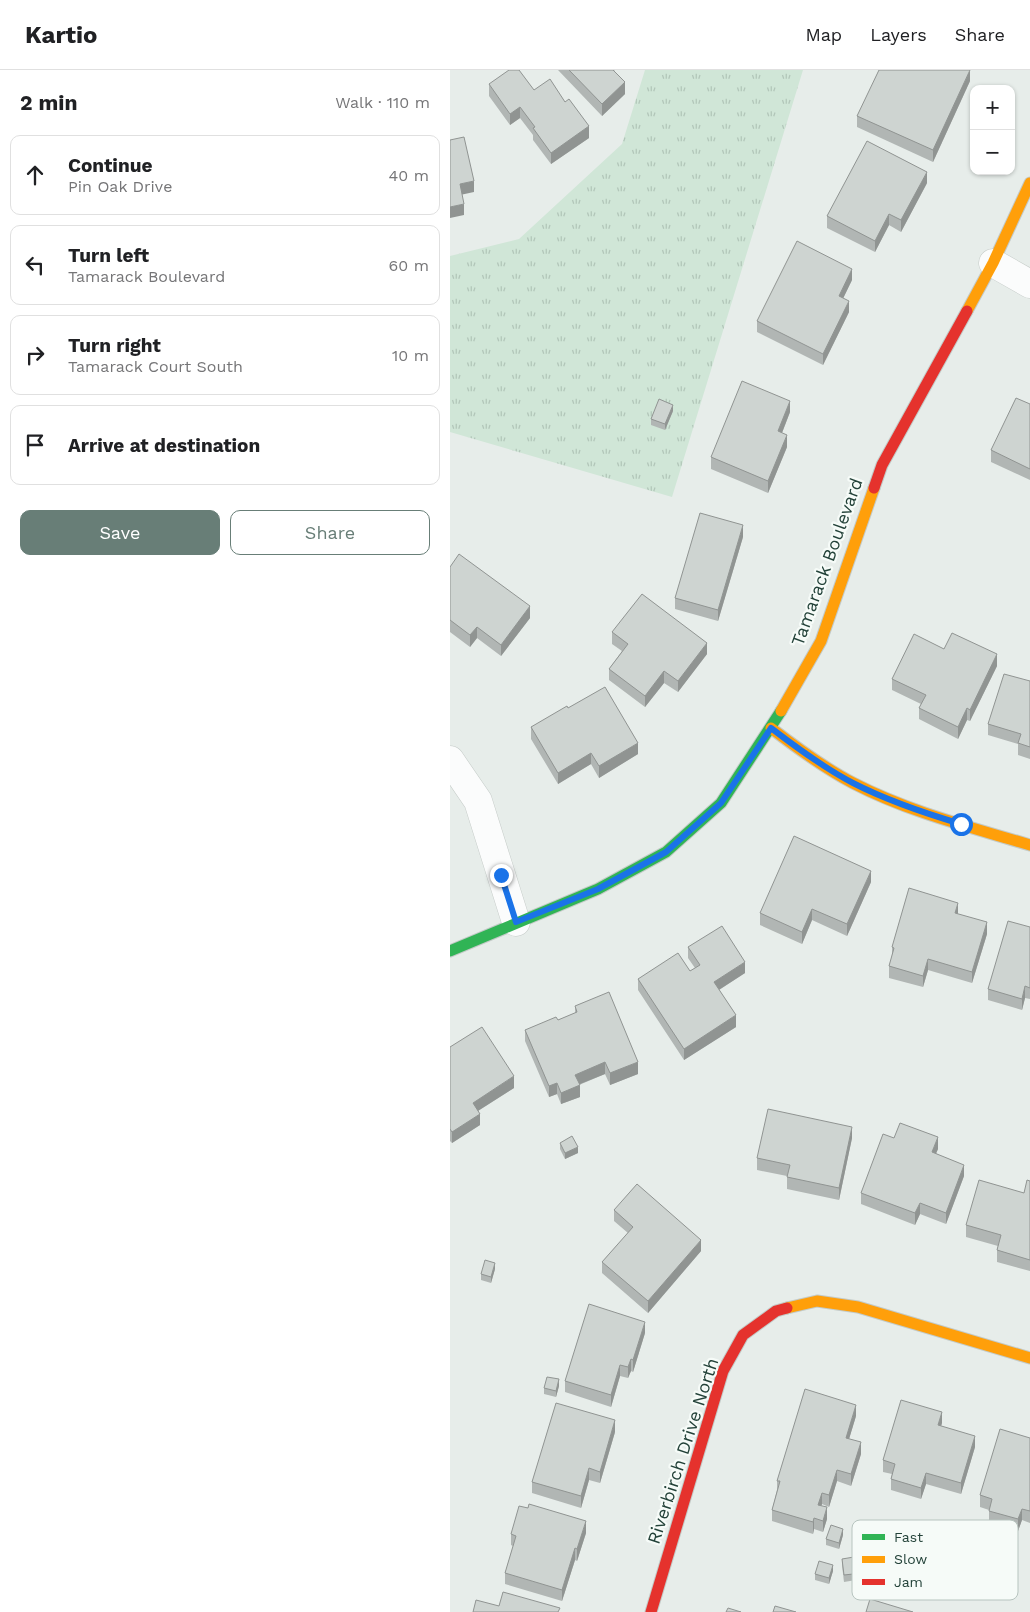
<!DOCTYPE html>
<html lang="en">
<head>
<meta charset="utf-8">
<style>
	:root { --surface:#fff; --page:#f2f2f2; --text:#202124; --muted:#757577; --line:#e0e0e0; --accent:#687e77 }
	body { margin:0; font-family:"Work Sans",sans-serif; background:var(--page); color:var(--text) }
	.controls { position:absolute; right:15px; top:15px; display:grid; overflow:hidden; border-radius:10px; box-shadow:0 1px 4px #0004 }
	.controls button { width:45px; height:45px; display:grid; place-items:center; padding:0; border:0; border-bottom:1px solid var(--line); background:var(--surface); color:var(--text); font:25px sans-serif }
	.stop { position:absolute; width:15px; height:15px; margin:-11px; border:4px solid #1a73e8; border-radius:50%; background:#fff }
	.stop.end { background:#1a73e8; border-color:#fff; box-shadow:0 1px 5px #0008 }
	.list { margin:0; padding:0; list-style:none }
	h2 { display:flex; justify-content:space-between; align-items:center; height:65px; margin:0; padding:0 20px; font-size:21px }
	h2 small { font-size:16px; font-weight:400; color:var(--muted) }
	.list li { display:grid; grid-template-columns:32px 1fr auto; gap:15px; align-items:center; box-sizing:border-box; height:80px; margin:0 10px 10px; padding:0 10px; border:1px solid var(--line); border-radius:10px }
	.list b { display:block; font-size:19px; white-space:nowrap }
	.list p { margin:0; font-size:16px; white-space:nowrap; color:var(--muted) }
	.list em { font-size:16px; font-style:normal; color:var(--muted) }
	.actions { display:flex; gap:10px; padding:15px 20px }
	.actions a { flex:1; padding:11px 0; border:1px solid var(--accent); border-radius:10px; text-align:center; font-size:18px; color:var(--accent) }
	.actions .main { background:var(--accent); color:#fff }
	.icon { flex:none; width:28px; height:28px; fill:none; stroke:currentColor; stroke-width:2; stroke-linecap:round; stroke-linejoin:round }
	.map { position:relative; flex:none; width:580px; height:1542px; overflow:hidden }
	header { display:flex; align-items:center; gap:30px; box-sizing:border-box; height:70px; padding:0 25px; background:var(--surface); border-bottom:1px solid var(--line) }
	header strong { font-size:24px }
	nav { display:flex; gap:28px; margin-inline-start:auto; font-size:18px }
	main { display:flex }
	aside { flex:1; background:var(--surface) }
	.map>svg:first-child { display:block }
	.grass { fill:url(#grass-tufts) }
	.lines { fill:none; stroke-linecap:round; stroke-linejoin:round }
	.street-casing { stroke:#c4cac7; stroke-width:29 }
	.fast-casing { stroke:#c3cac7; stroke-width:13 }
	.slow-casing { stroke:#c3cac7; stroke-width:13 }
	.jam-casing { stroke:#c3cac7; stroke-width:13 }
	.street { stroke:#fbfcfc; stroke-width:28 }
	.fast { stroke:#30b455; stroke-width:11 }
	.slow { stroke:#ff9f0a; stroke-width:11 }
	.jam { stroke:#e5322d; stroke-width:11 }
	.wall { fill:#b1b6b4 }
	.shaded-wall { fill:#909492 }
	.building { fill:#ced4d1; stroke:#909492 }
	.route { stroke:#1a73e8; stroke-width:6 }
	.labels { text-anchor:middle; stroke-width:4.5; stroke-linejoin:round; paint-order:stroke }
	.street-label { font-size:18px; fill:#234239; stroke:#f6fbf8 }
	.key { fill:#f6fbf8; stroke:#b7c4bf; stroke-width:1 }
	.key-label { font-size:14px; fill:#234239 }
</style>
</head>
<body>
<header>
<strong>Kartio</strong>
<nav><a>Map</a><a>Layers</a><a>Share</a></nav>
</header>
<main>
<aside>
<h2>2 min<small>Walk · 110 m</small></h2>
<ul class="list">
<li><svg class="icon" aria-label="ahead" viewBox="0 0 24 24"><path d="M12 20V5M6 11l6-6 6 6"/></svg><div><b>Continue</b><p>Pin Oak Drive</p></div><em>40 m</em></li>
<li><svg class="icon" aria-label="left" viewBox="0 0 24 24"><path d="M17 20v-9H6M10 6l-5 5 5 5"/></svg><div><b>Turn left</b><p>Tamarack Boulevard</p></div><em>60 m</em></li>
<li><svg class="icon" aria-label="right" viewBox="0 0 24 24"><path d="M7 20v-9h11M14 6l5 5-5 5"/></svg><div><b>Turn right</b><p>Tamarack Court South</p></div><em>10 m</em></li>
<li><svg class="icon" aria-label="arrive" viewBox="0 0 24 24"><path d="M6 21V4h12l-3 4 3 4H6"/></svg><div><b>Arrive at destination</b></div></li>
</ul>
<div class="actions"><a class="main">Save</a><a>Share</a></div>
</aside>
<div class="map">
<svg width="580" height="1542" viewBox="0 0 580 1542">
	<defs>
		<pattern id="grass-tufts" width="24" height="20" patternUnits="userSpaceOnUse" patternTransform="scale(1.25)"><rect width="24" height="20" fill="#d0e6d7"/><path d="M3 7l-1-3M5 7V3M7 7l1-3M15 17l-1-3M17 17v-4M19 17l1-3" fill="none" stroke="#b2c6b9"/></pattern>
	</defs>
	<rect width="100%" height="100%" fill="#e7edea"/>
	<polygon class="grass" points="195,0 353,0 222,427 0,362 0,186 69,169 172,74"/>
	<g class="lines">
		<g class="street-casing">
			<g id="street">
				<polyline points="543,193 580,214"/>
				<polyline points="0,690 28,731 66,852"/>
			</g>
		</g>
		<g class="fast-casing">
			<polyline id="fast" points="0,881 148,819 216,782 271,733 331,641"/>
		</g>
		<g class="slow-casing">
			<g id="slow">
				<polyline points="517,241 543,193 580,113"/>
				<polyline points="331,641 371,571 424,418"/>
				<path d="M321,658c26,20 53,40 82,55 56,29 117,44 177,62"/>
				<polyline points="337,1238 367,1231 408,1237 580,1288"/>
			</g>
		</g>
		<g class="jam-casing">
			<g id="jam">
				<polyline points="424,418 432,395 517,241"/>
				<polyline points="201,1542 273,1301 293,1265 326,1241 337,1238"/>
			</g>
		</g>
		<use href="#street" class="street"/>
		<use href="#fast" class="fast"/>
		<use href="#slow" class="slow"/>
		<use href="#jam" class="jam"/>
	</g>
	<g class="wall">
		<polygon points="108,0 165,0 164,1 175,24 152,46"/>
		<polygon points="520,11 483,92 407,57 407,46"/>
		<polygon points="39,14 84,20 139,68 101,94 83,70 83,65 70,48 60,55 39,26"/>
		<polygon points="477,113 451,162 439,155 425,182 377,158 377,146"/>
		<polygon points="402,210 393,228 399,242 373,295 307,262 307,251"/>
		<polygon points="580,334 580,410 541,392 541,380"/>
		<polygon points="223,341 215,360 201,355 201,349"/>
		<polygon points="340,342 332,363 337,377 318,423 261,399 261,387"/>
		<polygon points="293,467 268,551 225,539 225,528"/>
		<polygon points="0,497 80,548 51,586 27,568 20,577 0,562"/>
		<polygon points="162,562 257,584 228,622 214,613 195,637 159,610 159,599 172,581 162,574"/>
		<polygon points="494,579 547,596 520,651 517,650 508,669 469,649 469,638 471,634 442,620 442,609"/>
		<polygon points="580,611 580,689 568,685 568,674 538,665 538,654"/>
		<polygon points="118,638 188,684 149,708 141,694 108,714 81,669 81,657"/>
		<polygon points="421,812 397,866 362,850 352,874 310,855 310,843"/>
		<polygon points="508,844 537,864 522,913 478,900 473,917 439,908 439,896 442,887 442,877"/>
		<polygon points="580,857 580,929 575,928 572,940 538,930 538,919"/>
		<polygon points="238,877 295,903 269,920 286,957 234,990 188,920 188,909 240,901 245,898 238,888"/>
		<polygon points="125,936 188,1004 160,1015 155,1004 129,1015 130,1027 111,1034 107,1024 99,1027 75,971 75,960 108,950 125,943"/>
		<polygon points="0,977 64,1018 28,1041 30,1055 2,1073 0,1071"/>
		<polygon points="402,1068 389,1130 337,1119 337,1106 307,1100 307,1088"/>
		<polygon points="444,1068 488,1079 486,1083 514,1106 496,1154 470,1144 465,1155 411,1134 411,1123"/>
		<polygon points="110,1073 128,1083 115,1089 110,1079"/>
		<polygon points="580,1111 580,1201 547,1192 547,1180 548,1176 516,1167 516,1155 574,1123"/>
		<polygon points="164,1140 251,1181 198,1243 152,1203 152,1192 178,1163 164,1151"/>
		<polygon points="45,1199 41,1213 31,1210 31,1204"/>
		<polygon points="195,1263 183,1302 181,1301 178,1308 170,1306 161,1337 115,1322 115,1311"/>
		<polygon points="109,1316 106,1327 94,1324 94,1318"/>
		<polygon points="406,1346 399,1369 411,1384 401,1416 387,1411 379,1437 372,1434 371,1436 377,1449 373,1462 364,1459 363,1464 322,1451 322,1440 327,1420 327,1411"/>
		<polygon points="492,1353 491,1356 525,1377 511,1424 476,1414 471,1429 441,1420 441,1409 442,1404 433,1402 433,1390"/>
		<polygon points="165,1362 150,1413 139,1410 131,1438 82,1423 82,1412"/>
		<polygon points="580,1368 580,1453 572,1450 568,1461 539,1452 539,1440 530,1437 530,1425"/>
		<polygon points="136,1463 127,1491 125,1490 112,1531 55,1514 55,1503 63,1476 61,1475 61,1464"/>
		<polygon points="393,1465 389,1479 376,1475 376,1469"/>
		<polygon points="392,1489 412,1503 412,1509 394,1512 392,1495"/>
		<polygon points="383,1501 379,1514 365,1510 365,1504"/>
		<polygon points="548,1514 544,1526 529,1522 529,1516"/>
	</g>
	<g class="shaded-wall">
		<polygon points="520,0 520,11 483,92 483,80"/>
		<polygon points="175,12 175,24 152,46 152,34"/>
		<polygon points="70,37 70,48 60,55 60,44"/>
		<polygon points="139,56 139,68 101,94 101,83"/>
		<polygon points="477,102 477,113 451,162 451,150"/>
		<polygon points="24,111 24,122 10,125 10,114"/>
		<polygon points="14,134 14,145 0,148 0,137"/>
		<polygon points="439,144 439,155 425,182 425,171"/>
		<polygon points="402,199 402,210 389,237 389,226"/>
		<polygon points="399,231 399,242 373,295 373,284"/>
		<polygon points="340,331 340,342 328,373 328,361"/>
		<polygon points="223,335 223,341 215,360 215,354"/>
		<polygon points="337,365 337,377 318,423 318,411"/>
		<polygon points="293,455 293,467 268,551 268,540"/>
		<polygon points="80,536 80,548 51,586 51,575"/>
		<polygon points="27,557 27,568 20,577 20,565"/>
		<polygon points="257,573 257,584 228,622 228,611"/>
		<polygon points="547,584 547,596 520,651 520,640"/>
		<polygon points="214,601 214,613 195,637 195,626"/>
		<polygon points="517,638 517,650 508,669 508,657"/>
		<polygon points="188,673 188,684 149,708 149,696"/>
		<polygon points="141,683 141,694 108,714 108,703"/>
		<polygon points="421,801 421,812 397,866 397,854"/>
		<polygon points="508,833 508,845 505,843"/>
		<polygon points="362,839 362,850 352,874 352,862"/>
		<polygon points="537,852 537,864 522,913 522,902"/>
		<polygon points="478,889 478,900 473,917 473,906"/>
		<polygon points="295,892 295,903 264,923 264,912"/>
		<polygon points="575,916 575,928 572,940 572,929"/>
		<polygon points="286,945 286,957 234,990 234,979"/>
		<polygon points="155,992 155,1004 125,1016 125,1005"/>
		<polygon points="188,992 188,1004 160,1015 160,1003"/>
		<polygon points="64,1006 64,1018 23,1044 23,1033"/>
		<polygon points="107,1013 107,1024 99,1027 99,1016"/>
		<polygon points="130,1015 130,1027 111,1034 111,1023"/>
		<polygon points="30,1044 30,1055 2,1073 2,1062"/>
		<polygon points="402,1057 402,1068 389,1130 389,1118"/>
		<polygon points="488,1067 488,1079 482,1093 482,1082"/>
		<polygon points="128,1077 128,1083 115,1089 115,1083"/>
		<polygon points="514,1095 514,1106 496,1154 496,1143"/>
		<polygon points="470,1133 470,1144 465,1155 465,1143"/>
		<polygon points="251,1170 251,1181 198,1243 198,1231"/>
		<polygon points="45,1193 45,1199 41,1213 41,1207"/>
		<polygon points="195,1252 195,1263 183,1302 183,1290"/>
		<polygon points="181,1289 181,1301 178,1308 178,1297"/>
		<polygon points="170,1295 170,1306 161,1337 161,1325"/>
		<polygon points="109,1309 109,1316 106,1327 106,1321"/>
		<polygon points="406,1335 406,1346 396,1379 396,1368"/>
		<polygon points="492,1342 492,1353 488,1366 488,1355"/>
		<polygon points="165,1350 165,1362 150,1413 150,1402"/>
		<polygon points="525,1366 525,1377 511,1424 511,1413"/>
		<polygon points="411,1372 411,1384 401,1416 401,1404"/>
		<polygon points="139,1398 139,1410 131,1438 131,1426"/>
		<polygon points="387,1400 387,1411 379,1437 379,1425"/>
		<polygon points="476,1403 476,1414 471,1429 471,1418"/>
		<polygon points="372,1423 372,1434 368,1446 368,1435"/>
		<polygon points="377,1437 377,1449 373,1462 373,1451"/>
		<polygon points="572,1439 572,1450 568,1461 568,1449"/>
		<polygon points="364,1448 364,1459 363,1464 363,1452"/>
		<polygon points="136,1451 136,1463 127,1491 127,1479"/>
		<polygon points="393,1459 393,1465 389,1479 389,1473"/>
		<polygon points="125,1478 125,1490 112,1531 112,1520"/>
		<polygon points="383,1495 383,1501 379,1514 379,1508"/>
		<polygon points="548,1508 548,1514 544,1526 544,1520"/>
	</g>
	<g class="building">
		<polygon points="59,0 69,0 84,20 100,9 115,32 119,29 139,56 101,83 83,58 85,57 70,37 60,44 39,14"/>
		<polygon points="119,0 163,0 175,12 152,34"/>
		<polygon points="429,0 520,0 483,80 407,46"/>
		<polygon points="14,67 24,111 10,114 14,134 0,137 0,70"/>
		<polygon points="417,71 477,102 451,150 439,144 425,171 377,146"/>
		<polygon points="347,171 402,199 389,226 399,231 373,284 307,251"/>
		<polygon points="292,311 340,331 328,361 337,365 318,411 261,387"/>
		<polygon points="566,328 580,334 580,399 541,380"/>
		<polygon points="209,329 223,335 215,354 201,349"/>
		<polygon points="250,443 293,455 268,540 225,528"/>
		<polygon points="9,484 80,536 51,575 27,557 20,565 0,550 0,497"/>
		<polygon points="192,524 257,573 228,611 214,601 195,626 159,599 178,574 162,562"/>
		<polygon points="502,563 547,584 520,640 517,638 508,657 469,638 476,625 442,609 464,564 494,579"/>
		<polygon points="554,604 580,611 580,677 568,673 571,664 538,654"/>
		<polygon points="155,617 188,673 149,696 141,683 108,703 81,657 117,636 118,638"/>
		<polygon points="344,766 421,801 397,854 362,839 352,862 310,843"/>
		<polygon points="459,818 508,833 505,843 537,852 522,902 478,889 473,906 439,896 444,878 442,877"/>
		<polygon points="558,851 580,857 580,918 575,916 572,929 538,919"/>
		<polygon points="272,856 295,892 264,912 286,945 234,979 188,909 228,883 240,901 250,895 238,877"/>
		<polygon points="159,922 188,992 160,1003 155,992 125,1005 130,1015 111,1023 107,1013 99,1016 75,960 106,947 108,950 127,942 125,936"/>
		<polygon points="32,957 64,1006 23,1033 30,1044 2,1062 0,1059 0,977"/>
		<polygon points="318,1039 402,1057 389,1118 337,1107 340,1095 307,1088"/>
		<polygon points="450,1053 488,1067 482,1082 514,1095 496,1143 470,1133 465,1143 411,1123 433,1064 444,1068"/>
		<polygon points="122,1066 128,1077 115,1083 110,1073"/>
		<polygon points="529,1110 574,1123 577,1110 580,1111 580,1190 547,1180 551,1165 516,1155"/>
		<polygon points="187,1114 251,1170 198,1231 152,1192 183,1157 164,1140"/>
		<polygon points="35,1190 45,1193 41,1207 31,1204"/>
		<polygon points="139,1234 195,1252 183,1290 181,1289 178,1297 170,1295 161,1325 115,1311"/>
		<polygon points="97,1307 109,1309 106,1321 94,1318"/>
		<polygon points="355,1319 406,1335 396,1368 411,1372 401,1404 387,1400 379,1425 372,1423 368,1435 377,1437 373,1451 364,1448 363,1452 322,1440 330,1411 327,1411"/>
		<polygon points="451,1330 492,1342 488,1355 525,1366 511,1413 476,1403 471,1418 441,1409 445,1394 433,1390"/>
		<polygon points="106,1333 165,1350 150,1402 139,1398 131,1426 82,1412"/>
		<polygon points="550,1359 580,1368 580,1441 572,1439 568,1449 539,1441 542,1429 530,1425"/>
		<polygon points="79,1434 136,1451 127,1479 125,1478 112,1520 55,1503 66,1466 61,1464 69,1436 78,1438"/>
		<polygon points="381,1455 393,1459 389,1473 376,1469"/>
		<polygon points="410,1486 412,1503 394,1505 392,1489"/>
		<polygon points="369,1491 383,1495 379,1508 365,1504"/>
		<polygon points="53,1522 110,1538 108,1542 23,1542 26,1530 49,1536"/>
		<polygon points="420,1529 463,1542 416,1542"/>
		<polygon points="325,1536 346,1542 323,1542"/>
		<polygon points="278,1538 291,1542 276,1542"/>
	</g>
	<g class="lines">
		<path class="route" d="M51,805l15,47 82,-33 68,-37 55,-49 50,-75c26,20 53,40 82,55 35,18 71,30 108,41"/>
	</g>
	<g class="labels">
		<g class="street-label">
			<text transform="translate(377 492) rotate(-70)" y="6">Tamarack Boulevard</text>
			<text transform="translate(233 1381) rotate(-72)" y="6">Riverbirch Drive North</text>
		</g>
	</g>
	<rect x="402" y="1450" width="166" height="80" rx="8" class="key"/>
	<rect x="412" y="1464" width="23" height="6" fill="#30b455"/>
	<rect x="412" y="1486" width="23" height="7" fill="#ff9f0a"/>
	<rect x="412" y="1509" width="23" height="6" fill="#e5322d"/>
	<g class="key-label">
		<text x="444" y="1472">Fast</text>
		<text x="444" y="1494">Slow</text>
		<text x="444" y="1517">Jam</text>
	</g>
</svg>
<div class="controls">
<button>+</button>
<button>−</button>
</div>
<div class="stop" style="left:511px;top:754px"></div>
<div class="stop end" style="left:51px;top:805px"></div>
</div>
</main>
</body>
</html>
